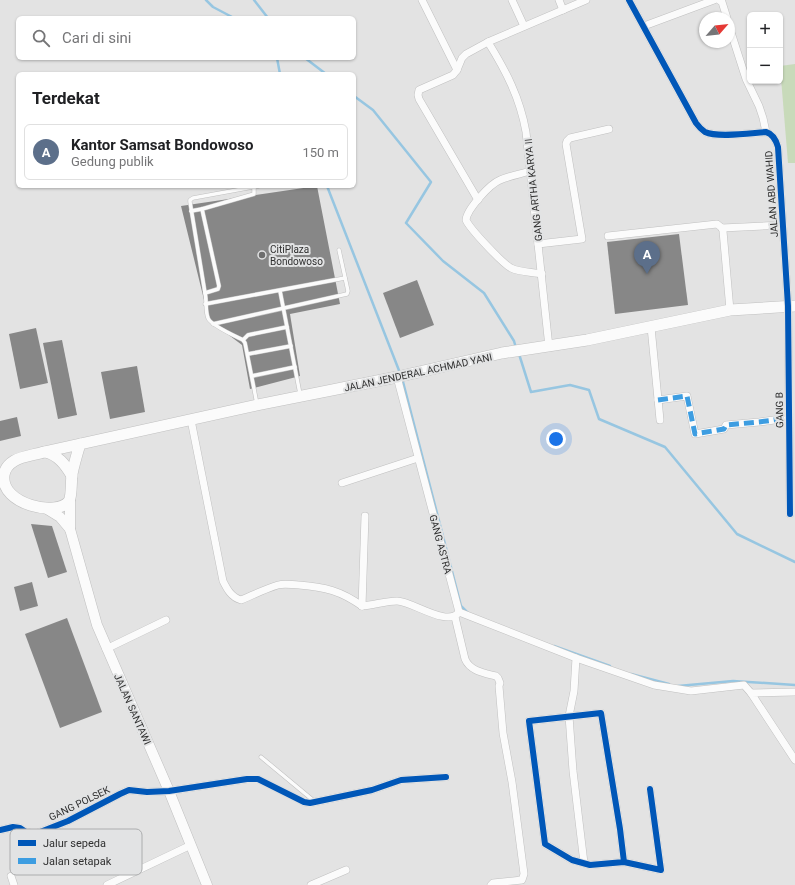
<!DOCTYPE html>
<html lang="id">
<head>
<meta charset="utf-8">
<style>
	:root { --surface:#fff; --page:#f6f6f6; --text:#202124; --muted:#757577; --line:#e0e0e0; --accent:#111827 }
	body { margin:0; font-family:Roboto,sans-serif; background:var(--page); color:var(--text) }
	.controls { position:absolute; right:12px; top:12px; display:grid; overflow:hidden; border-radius:6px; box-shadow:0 1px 3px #0004 }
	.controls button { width:36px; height:36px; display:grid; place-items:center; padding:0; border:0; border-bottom:1px solid var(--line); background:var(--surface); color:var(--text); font:20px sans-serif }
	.compass { position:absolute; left:699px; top:12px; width:36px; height:36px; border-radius:50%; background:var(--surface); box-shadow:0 1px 3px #0004; rotate:62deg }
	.you { position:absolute; left:556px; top:439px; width:14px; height:14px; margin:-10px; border:3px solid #fff; border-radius:50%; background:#1a73e8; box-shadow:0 0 0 6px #1a73e833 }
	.badge { display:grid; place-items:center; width:26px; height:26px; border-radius:50%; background:var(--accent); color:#fff; font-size:13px; font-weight:700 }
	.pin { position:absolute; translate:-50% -33px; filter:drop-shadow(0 1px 2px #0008) }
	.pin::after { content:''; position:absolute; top:21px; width:14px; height:12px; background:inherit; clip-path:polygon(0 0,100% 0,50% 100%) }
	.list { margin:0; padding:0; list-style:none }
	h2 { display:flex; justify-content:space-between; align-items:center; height:52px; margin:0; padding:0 16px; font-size:17px }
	h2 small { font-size:13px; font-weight:400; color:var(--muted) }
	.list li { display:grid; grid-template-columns:26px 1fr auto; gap:12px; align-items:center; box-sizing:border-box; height:56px; margin:0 8px 8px; padding:0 8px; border:1px solid var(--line); border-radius:6px }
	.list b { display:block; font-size:15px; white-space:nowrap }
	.list p { margin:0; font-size:13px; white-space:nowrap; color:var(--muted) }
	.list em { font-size:13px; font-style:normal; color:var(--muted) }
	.icon { flex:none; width:22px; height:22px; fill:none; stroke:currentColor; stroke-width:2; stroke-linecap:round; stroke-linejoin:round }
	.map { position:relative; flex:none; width:795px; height:885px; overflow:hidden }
	.search { position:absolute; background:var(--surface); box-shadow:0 1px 3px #0004; left:16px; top:16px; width:340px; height:44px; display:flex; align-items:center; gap:10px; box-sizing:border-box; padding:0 14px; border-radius:6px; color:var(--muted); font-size:15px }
	.panel { position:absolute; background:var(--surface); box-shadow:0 1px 3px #0004; left:16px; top:72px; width:340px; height:116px; border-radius:6px }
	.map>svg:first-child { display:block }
	.green { fill:#c8daba }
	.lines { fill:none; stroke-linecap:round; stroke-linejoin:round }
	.stream { stroke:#97c6e1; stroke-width:2.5 }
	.building { fill:#878787 }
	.service-casing { stroke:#c0c0c0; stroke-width:4.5 }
	.minor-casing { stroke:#c0c0c0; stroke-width:8 }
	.secondary-casing { stroke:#c0c0c0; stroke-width:11 }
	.primary-casing { stroke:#c0c0c0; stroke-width:12 }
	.service { stroke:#fbfbfb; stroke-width:3.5 }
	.minor { stroke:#fbfbfb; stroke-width:7 }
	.secondary { stroke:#fbfbfb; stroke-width:10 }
	.primary { stroke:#fbfbfb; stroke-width:11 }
	.quiet { stroke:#3d9de1; stroke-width:5; stroke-dasharray:10 5; stroke-linecap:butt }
	.cycleway-casing { stroke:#e2e3e4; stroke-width:8 }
	.cycleway { stroke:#0057b8; stroke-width:6 }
	.poi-dot { fill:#6e6e6e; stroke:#e2e3e4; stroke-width:1.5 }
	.labels { text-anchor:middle; stroke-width:4; stroke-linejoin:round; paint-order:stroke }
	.street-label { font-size:10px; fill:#2f2f2f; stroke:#e2e3e4 }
	.poi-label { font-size:10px; fill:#2f2f2f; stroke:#e2e3e4; text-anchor:start }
	.key { fill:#e2e3e4; stroke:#acadae; stroke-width:1 }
	.key-label { font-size:11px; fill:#2f2f2f }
</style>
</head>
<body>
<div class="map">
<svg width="795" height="885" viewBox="0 0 795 885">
	<rect width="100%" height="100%" fill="#e3e3e3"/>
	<polygon class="green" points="795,64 795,163 788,163 780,66"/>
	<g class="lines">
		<g class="stream">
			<polyline points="206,0 213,7 234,18"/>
			<polyline points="254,0 268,18"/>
			<polyline points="277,58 280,74"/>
			<polyline points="305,58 326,74"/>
			<polyline points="354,96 373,110 431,182 406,223 443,261 484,293 514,341 516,348"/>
			<polyline points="327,186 400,373"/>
			<polyline points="519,354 531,392 570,385 589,390 599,419 665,447 737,534 795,562"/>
			<polyline points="402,378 461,606 468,613"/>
			<polyline points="554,646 610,666"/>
			<polyline points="631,674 669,684"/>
			<polyline points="678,686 733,681 795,685"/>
		</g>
	</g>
	<g class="building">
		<polygon points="317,186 340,304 290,314 300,376 250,389 242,345 209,320 181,206"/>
		<polygon points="679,234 688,305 615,314 607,242"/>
		<polygon points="417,280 434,325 400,338 383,293"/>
		<polygon points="36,328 48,383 20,389 9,334"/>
		<polygon points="62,340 77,415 58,419 43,343"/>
		<polygon points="137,366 145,412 110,419 101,372"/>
		<polygon points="17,417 21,436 0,441 0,421"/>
		<polygon points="31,524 52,526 67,572 48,578"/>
		<polygon points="32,582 38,606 20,611 14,587"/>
		<polygon points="67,618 102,712 60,728 25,634"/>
	</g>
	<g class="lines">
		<g class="service-casing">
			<g id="service">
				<polyline points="191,211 202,209"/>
				<polyline points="280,291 300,394"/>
				<polyline points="205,293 218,289 219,286 202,209 254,194 254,187"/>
				<polyline points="205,304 345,278"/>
				<polyline points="213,324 347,294 348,291 339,250"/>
				<polyline points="243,340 248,335 287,327"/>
				<polyline points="248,354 291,346"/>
				<polyline points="252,376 295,367"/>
				<path d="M257,404l-12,-61 -2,-3c-8,-4 -33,-15 -35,-22 -3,-8 -1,-16 -3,-25l-15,-91v-2l3,-2 66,-12"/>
				<polyline points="261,757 314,801"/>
			</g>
		</g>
		<g class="minor-casing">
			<g id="minor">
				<polyline points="422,0 457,70"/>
				<polyline points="512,0 524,26"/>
				<polyline points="559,0 563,10"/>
				<path d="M629,0l67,123c3,4 6,7 9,9 13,6 46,1 61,0 7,2 10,8 12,15l10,159 2,208"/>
				<polyline points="719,0 722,2 727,18"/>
				<polyline points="644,26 714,0"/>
				<polyline points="729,26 746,79 759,106 763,118 766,132"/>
				<path d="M488,42c18,29 32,56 38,90l23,215"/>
				<path d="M530,171c-10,3 -21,5 -30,9 -10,4 -33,29 -34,40 4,9 36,43 45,48 8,4 21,4 31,6"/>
				<polyline points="478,200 419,99 418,95 419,90 453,75 457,70 462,58 466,54 488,42 586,0"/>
				<polyline points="722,228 783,225"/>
				<polyline points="608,236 717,224 722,228 723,231 730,310"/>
				<polyline points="538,244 582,239 566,144 567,141 570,138 609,129"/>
				<polyline points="651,327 660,420"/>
				<polyline points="658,400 687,396 695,434 724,429 726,425 759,422 789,418"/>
				<path d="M191,420l32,161c4,8 8,16 18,19 12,-5 24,-11 37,-15 7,-2 14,0 21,0 26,2 42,6 63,21"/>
				<polyline points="342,483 418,458"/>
				<path d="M362,606c12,-1 24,-5 35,-5 15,0 51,27 62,11l-62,-235"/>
				<polyline points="362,606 365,516"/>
				<polyline points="459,612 576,658 574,691 569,716 573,771 584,863"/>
				<path d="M455,617l10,42c5,12 19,14 31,17l2,2 2,5 -1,3 4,47 9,49 12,92 -2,6 -29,3 -2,2"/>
				<polyline points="106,649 166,620"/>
				<polyline points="576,658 654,685 691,691 744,685 751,693"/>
				<polyline points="795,692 751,693 795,760"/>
				<polyline points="0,830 13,827 20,828 26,832 35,834 68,821 120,794 129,790 147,792 169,791 247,779 258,779 304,802 310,803 372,790 401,780 446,777"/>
				<polyline points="624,862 620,829 601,713 529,721 545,844 572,860 590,865 624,862 661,870 650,789"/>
				<polyline points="11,876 14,885"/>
				<polyline points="107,885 191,845"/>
				<polyline points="311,885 346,870"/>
			</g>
		</g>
		<g class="secondary-casing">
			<g id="secondary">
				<polyline points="70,500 70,529 97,625 169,791 207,885"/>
				<polyline points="47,509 60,517 70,529"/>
			</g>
		</g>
		<g class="primary-casing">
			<g id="primary">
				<path d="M80,444c-3,10 -6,20 -8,30 -1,7 0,22 -3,27 -11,16 -69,4 -65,-26 1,-7 5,-11 10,-14 8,-5 21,-6 30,-9l213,-47 140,-28 105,-24 85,-13 143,-30 65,-4"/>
				<path d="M45,452c13,3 20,12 27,24"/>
			</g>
		</g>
		<use href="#service" class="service"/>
		<use href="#minor" class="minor"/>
		<use href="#secondary" class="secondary"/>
		<use href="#primary" class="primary"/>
		<polyline class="quiet" points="658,400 687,396 695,434 724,429 726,425 759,422 789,418"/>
		<g class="cycleway-casing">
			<g id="cycleway">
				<path d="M629,0l67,123c3,4 6,7 9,9 13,6 46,1 61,0 7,2 10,8 12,15l10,159 2,208"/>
				<polyline points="0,830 13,827 20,828 26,832 35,834 68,821 120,794 129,790 147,792 169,791 247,779 258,779 304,802 310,803 372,790 401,780 446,777"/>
				<polyline points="624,862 620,829 601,713 529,721 545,844 572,860 590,865 624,862 661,870 650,789"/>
			</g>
		</g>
		<use href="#cycleway" class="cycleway"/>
	</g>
	<circle class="poi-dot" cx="262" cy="255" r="4"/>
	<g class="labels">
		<g class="street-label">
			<text transform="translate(533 190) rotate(-96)" y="4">GANG ARTHA KARYA II</text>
			<text transform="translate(771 194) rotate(-94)" y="4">JALAN ABD WAHID</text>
			<text transform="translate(418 372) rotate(-12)" y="4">JALAN JENDERAL ACHMAD YANI</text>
			<text transform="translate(779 410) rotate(-91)" y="4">GANG B</text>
			<text transform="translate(441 544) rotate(75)" y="4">GANG ASTRA</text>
			<text transform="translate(133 709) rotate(66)" y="4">JALAN SANTAWI</text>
			<text transform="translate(79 803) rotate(-26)" y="4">GANG POLSEK</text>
		</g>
		<g class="poi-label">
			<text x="270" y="253">CitiPlaza<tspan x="270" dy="12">Bondowoso</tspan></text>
		</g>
	</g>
	<rect x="10" y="829" width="132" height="46" rx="6" class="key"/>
	<rect x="18" y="840" width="18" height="6" fill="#0057b8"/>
	<rect x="18" y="858" width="18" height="6" fill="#3d9de1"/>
	<g class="key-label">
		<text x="43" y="847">Jalur sepeda</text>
		<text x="43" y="865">Jalan setapak</text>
	</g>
</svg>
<div class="controls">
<button>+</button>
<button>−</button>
</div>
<svg class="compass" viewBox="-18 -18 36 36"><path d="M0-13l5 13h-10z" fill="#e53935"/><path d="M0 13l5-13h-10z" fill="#757577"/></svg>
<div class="you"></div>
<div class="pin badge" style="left:647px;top:274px;background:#5c6f8a">A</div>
<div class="search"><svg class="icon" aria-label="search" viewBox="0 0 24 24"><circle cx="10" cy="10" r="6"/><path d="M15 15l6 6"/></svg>Cari di sini</div>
<section class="panel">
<h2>Terdekat<small></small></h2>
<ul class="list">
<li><span class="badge" style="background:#5c6f8a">A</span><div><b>Kantor Samsat Bondowoso</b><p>Gedung publik</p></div><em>150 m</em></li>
</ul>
</section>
</div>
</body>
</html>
